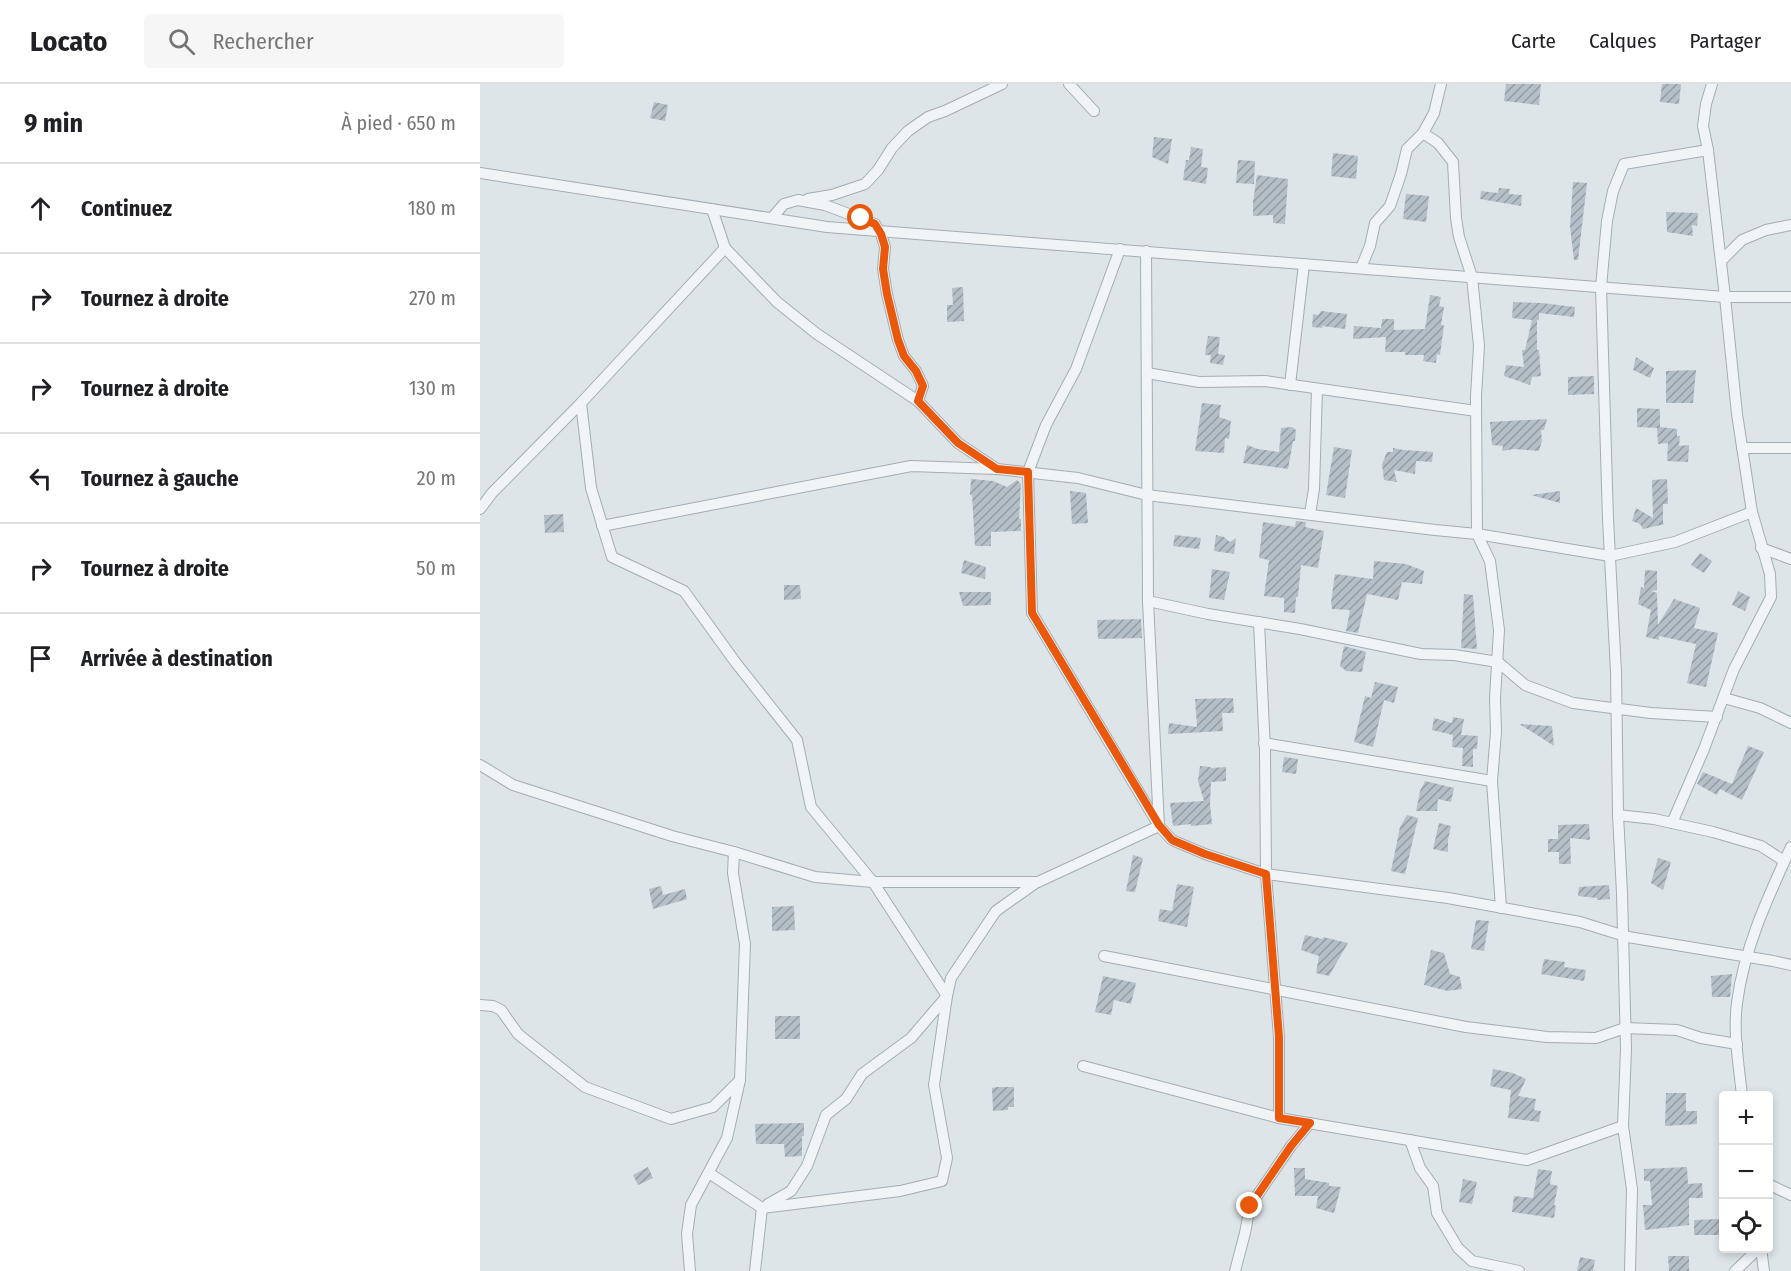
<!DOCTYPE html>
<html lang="fr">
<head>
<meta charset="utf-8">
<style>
	:root { --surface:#fff; --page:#f6f6f6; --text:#202124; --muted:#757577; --line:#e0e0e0 }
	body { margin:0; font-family:"Fira Sans Condensed",sans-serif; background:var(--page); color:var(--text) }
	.controls { position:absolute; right:18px; bottom:18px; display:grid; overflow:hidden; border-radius:6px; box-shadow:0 3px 9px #0003 }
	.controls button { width:54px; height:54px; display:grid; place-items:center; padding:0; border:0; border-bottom:2px solid var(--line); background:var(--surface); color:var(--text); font:30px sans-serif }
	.stop { position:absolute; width:18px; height:18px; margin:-14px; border:4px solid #ea580c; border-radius:50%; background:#fff }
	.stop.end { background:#ea580c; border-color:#fff; box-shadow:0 2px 6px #0008 }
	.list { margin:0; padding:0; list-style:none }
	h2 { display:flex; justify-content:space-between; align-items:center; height:78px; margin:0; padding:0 24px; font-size:26px }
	h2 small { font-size:20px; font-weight:400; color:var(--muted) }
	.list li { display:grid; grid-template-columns:39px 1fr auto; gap:18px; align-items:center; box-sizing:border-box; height:90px; padding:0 24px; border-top:2px solid var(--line) }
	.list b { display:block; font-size:22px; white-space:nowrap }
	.list em { font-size:20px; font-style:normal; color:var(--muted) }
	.icon { flex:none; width:33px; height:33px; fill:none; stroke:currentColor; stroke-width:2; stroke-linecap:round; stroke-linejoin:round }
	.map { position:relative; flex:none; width:1311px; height:1187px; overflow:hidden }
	header { display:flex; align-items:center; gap:36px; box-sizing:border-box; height:84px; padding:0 30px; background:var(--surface); border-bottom:2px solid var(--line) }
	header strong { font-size:28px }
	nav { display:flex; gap:33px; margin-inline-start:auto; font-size:21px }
	.search { width:420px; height:54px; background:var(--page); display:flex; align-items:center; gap:15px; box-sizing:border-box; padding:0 21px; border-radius:6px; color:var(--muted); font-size:22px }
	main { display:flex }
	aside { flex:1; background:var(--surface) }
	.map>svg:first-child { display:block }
	.building { fill:url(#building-hatch) }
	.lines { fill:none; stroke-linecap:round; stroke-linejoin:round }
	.street-casing { stroke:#a3adb4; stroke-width:12 }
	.street { stroke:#f1f4f7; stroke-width:10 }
	.route { stroke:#ea580c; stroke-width:8 }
</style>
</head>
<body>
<header>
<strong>Locato</strong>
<div class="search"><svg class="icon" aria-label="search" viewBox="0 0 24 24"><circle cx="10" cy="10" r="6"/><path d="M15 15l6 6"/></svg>Rechercher</div>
<nav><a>Carte</a><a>Calques</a><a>Partager</a></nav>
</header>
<main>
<aside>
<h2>9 min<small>À pied · 650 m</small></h2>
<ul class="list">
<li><svg class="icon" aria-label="ahead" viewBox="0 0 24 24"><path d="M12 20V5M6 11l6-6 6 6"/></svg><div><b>Continuez</b></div><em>180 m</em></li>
<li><svg class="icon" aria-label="right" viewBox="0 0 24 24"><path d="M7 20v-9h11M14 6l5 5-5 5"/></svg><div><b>Tournez à droite</b></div><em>270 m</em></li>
<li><svg class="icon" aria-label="right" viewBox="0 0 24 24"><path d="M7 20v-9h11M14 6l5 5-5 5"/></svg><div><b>Tournez à droite</b></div><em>130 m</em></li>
<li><svg class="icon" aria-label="left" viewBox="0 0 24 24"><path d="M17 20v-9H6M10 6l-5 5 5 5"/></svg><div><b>Tournez à gauche</b></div><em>20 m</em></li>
<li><svg class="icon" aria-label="right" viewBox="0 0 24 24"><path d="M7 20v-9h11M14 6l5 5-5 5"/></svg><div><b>Tournez à droite</b></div><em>50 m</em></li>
<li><svg class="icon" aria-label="arrive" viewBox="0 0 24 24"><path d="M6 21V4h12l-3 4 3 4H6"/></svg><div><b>Arrivée à destination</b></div></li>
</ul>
</aside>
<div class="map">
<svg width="1311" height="1187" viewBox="0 0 1311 1187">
	<defs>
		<pattern id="building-hatch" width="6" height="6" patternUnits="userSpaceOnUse" patternTransform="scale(1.5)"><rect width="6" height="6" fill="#b5bfc7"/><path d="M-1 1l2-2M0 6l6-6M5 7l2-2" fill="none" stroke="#939ca3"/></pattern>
	</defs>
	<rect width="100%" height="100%" fill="#dee5e9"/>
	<g class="building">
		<polygon points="1026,0 1061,0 1059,21 1024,17"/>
		<polygon points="1182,0 1201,0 1199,20 1180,18"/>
		<polygon points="174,18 188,21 185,37 170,34"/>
		<polygon points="674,53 692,55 688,80 672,73"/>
		<polygon points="711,63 723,65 721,83 728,84 726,100 703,96 706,76 709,76"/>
		<polygon points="853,69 878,72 876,95 851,92"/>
		<polygon points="758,76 775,77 774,100 756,99"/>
		<polygon points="777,91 808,95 805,140 793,139 793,131 773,132 773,118"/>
		<polygon points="1093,98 1107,99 1098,176 1094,176 1090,143"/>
		<polygon points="1019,104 1030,105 1029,110 1042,111 1041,122 1000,115 1001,107 1018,109"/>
		<polygon points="926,110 949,112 946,138 923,135"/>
		<polygon points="1186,128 1218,129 1217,142 1212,141 1213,152 1187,148"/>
		<polygon points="483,203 484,237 467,238 467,221 473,221 472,204"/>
		<polygon points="950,211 961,213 959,222 964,223 961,241 964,241 960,271 957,270 956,279 943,277 944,271 925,271 925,268 905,268 906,253 873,255 874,242 901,244 902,235 914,235 914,246 945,245"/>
		<polygon points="1033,218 1062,219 1095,223 1094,233 1059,229 1059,236 1057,236 1057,266 1059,266 1061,292 1052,293 1050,301 1024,292 1026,281 1044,283 1042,266 1045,266 1052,236 1032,234"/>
		<polygon points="841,227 867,230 865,245 842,242 842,244 832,243 833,230 838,231"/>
		<polygon points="728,252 740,253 738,270 745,271 743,281 730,279 731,271 725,271"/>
		<polygon points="1156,273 1174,284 1170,294 1153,286"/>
		<polygon points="1216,286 1213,319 1186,319 1186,287"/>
		<polygon points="1114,292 1114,310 1088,311 1088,293"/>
		<polygon points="722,319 741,321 739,333 751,337 749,355 745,354 744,369 715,367"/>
		<polygon points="1157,324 1180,325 1180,343 1197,345 1197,352 1200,352 1199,362 1209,361 1208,378 1187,377 1188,359 1178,360 1177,344 1157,343"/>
		<polygon points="1067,335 1064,346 1061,346 1062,357 1059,367 1034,365 1022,367 1023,362 1012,361 1010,338"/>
		<polygon points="812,343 816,346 815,357 813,357 808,385 763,379 767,361 778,365 799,368 801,344"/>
		<polygon points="854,363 872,366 865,414 846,411"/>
		<polygon points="913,364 924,366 953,368 952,378 936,377 935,390 914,386 917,398 904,396 902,380 907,368 913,368"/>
		<polygon points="491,395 513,397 527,403 537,396 541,400 539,435 541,435 541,447 511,448 511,462 495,462 492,411 490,411"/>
		<polygon points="1187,395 1188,420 1183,420 1183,439 1185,440 1163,445 1160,440 1152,437 1156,424 1173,434 1172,396"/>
		<polygon points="590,407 606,409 608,439 592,440"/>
		<polygon points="1080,407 1080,419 1051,411"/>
		<polygon points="83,430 84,448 65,449 64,431"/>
		<polygon points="816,437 826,438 825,443 844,447 838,484 821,481 818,513 816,513 815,529 804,528 804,514 784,512 789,476 779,474 783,438 815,443"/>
		<polygon points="695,451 721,454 719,465 693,462"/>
		<polygon points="736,451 744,453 750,458 756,454 754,470 734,467"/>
		<polygon points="1220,469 1232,477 1224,489 1211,481"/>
		<polygon points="484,476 506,483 505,495 481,489"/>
		<polygon points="894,477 926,480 944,487 942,500 922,498 918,516 887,510 878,549 866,547 870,526 852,525 851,518 855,490 893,495"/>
		<polygon points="732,485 750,488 744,516 729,514"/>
		<polygon points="1165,486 1177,487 1177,506 1171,507 1177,509 1178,541 1194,515 1220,524 1214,544 1238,549 1226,603 1207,599 1216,560 1179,552 1179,556 1166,553 1171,526 1158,520 1161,503 1164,504"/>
		<polygon points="304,501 320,501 321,515 304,516"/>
		<polygon points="1258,507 1270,513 1265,527 1252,521"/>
		<polygon points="479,508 511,508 511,521 483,522"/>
		<polygon points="984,510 993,511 997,565 981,564"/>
		<polygon points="661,535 662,554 618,555 617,536"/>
		<polygon points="864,562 886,568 882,588 866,587 860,582"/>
		<polygon points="895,598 918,603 914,619 904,616 893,663 874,658 885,612 891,614"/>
		<polygon points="753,614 754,629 742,629 743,647 688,650 689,639 717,643 715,615"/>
		<polygon points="973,633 984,635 981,651 998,652 997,665 993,665 993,683 982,682 983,664 972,663 973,651 952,646 954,634 972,639"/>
		<polygon points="1039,640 1072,642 1074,662 1057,651"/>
		<polygon points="1268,662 1284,668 1262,716 1240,705 1237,711 1217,700 1223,688 1252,700"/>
		<polygon points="804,673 818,675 816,690 802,688"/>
		<polygon points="720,682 730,683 731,684 746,683 746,697 731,698 730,720 732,740 711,742 711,740 693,742 690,719 724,717 718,697"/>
		<polygon points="945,697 974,704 971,718 958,715 957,727 936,727 940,707"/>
		<polygon points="927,731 938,734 925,790 911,787 920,743"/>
		<polygon points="959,739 971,742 968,756 968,768 953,765"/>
		<polygon points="1109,740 1110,756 1090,754 1091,780 1079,780 1079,768 1068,768 1068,755 1078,755 1078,741"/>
		<polygon points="653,771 663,774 655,808 646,807"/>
		<polygon points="1178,774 1191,778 1183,806 1171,799"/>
		<polygon points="697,800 714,803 707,843 678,837 680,825 692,827"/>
		<polygon points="1129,801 1130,815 1117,816 1117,814 1098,812 1099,803"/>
		<polygon points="181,802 183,811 205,805 207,815 173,825 169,805"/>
		<polygon points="314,822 315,846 292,847 292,823"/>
		<polygon points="996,836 1009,837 1004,867 991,865"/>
		<polygon points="825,851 843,855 843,853 868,859 849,892 836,889 839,872 821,866"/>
		<polygon points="951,866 964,869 970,890 980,893 982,905 968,907 944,901"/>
		<polygon points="1064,875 1085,878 1084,883 1106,886 1104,897 1061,890"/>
		<polygon points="1252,890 1250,913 1232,913 1231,892"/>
		<polygon points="623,892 656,899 651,920 634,916 631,931 615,928"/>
		<rect x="295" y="932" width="25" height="23"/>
		<polygon points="1013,985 1033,989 1046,995 1038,1012 1056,1015 1054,1026 1061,1027 1059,1038 1028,1034 1031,1006 1010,1002"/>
		<polygon points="517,1003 534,1003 534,1023 528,1023 528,1026 513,1027 512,1004"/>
		<polygon points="1186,1009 1206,1009 1206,1027 1217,1027 1217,1040 1185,1042"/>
		<polygon points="324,1039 324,1052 322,1052 322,1072 305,1073 304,1060 276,1060 275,1040"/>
		<polygon points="168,1083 173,1094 158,1101 153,1091"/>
		<polygon points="1207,1083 1208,1100 1222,1099 1223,1114 1209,1114 1209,1141 1165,1146 1163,1121 1172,1121 1170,1097 1164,1097 1164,1085"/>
		<polygon points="814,1084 825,1084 825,1095 849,1099 849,1102 861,1103 854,1129 836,1124 838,1112 815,1112"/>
		<polygon points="1058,1085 1072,1087 1070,1100 1078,1102 1074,1121 1076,1122 1074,1134 1032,1128 1034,1112 1053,1114"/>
		<polygon points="983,1095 997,1098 992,1120 979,1118"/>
		<polygon points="1239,1135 1239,1151 1214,1151 1214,1136"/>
		<polygon points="1188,1172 1209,1172 1209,1187 1189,1187"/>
		<polygon points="1100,1173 1115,1176 1113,1187 1097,1187"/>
	</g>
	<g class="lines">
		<g class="street-casing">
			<g id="street">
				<polyline points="589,0 614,27"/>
				<polyline points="943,49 958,59 973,78 976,134 979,153 992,193 999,262 996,312 997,450 1010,477 1019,546 1015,614 1016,648 1012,697 1021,824"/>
				<polyline points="0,89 347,143 1245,213 1311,213"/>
				<polyline points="328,115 352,111 385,100 398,86 412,64 428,47 448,33 465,27 522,0"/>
				<polyline points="232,125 245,164 297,218 337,250 438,317 478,359 517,385 598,394 667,411 955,446 997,450 1130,472 1195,458 1272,428"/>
				<polyline points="292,134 304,120 318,116 345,121 395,140 401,150 405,163 403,185 407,210 418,256 424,272 436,287 443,302 438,317"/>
				<polyline points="666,167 668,517 679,742 692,756 725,770 786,790 968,814 1100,838 1148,853 1293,877 1311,881"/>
				<polyline points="1241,177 1262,156 1286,146 1311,141"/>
				<polyline points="881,184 890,162 895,139 910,122 921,90 927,65 943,49 954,29 961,0"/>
				<polyline points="667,289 719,298 785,297 996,327"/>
				<polyline points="810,301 824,180"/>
				<polyline points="101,319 111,404 132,473 204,507 256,579 317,656 331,723 393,798 467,912 454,1001 467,1074 462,1097 420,1107 282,1124 229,1089"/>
				<polyline points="1262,364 1311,364"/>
				<polyline points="0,425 12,409 101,319 245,164"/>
				<polyline points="830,430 834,405 837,305"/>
				<polyline points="122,442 431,382 517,385"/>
				<polyline points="1281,464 1311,475"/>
				<polyline points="668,517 728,530 820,545 941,570 974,571 1018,578 1045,601 1093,619 1171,629 1237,633"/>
				<polyline points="779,538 785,667 786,790 799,953 799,1034"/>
				<polyline points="1244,614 1280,624 1311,639"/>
				<polyline points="784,659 1012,697"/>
				<polyline points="0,681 33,701 192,752 254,768 335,793 393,798 558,798 679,742 552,529 548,388 566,341 596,285 640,165"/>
				<polyline points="1138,731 1174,735 1233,748 1281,762 1304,777"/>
				<polyline points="1192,739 1224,665 1254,585 1291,513 1290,490 1272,428 1257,330 1245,213 1228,66 1223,42 1226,20 1232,0"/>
				<polyline points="624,872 986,943 1067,953 1116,954 1145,944 1197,946 1221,954 1257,960"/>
				<polyline points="0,921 13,922 21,926 38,950 105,1003 191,1035 233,1023 260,996"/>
				<polyline points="603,982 799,1034 1047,1076 1143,1042"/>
				<path d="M1262,1012c-3,-30 -9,-63 -5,-93 7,-55 31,-106 54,-156"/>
				<polyline points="930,1056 940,1084 953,1102 957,1129 978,1164 992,1177 1039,1187"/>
				<polyline points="1288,1100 1311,1111"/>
				<polyline points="288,1120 311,1107 327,1082 346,1031 366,1015 382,990 431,954 467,912 471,894 516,827 557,798"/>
				<polyline points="1281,1164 1284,1187"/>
				<polyline points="210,1187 207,1150 211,1121 247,1054 260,996 265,860 253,789 254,768"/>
				<polyline points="275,1187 282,1124"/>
				<polyline points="755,1187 765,1149 770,1122 811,1062 830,1039"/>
				<polyline points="1150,1187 1152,1105 1143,1042 1146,965 1142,809 1138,731 1136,588 1128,435 1121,203 1127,137 1133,107 1144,80 1228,66"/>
				<polyline points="1255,1187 1279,1164"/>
			</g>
		</g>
		<use href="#street" class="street"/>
	</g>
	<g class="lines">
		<polyline class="route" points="381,134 395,140 401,150 405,163 403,185 407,210 418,256 424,272 436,287 443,302 438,317 478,359 517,385 548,388 552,529 679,741 692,756 725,770 786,790 799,953 799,1034 830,1039 811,1062 770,1122"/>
	</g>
</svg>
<div class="controls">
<button>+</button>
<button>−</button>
<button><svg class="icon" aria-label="locate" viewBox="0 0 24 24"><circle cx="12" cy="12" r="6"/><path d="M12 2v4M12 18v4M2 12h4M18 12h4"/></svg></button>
</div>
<div class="stop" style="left:381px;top:134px"></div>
<div class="stop end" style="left:770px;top:1122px"></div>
</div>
</main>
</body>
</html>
